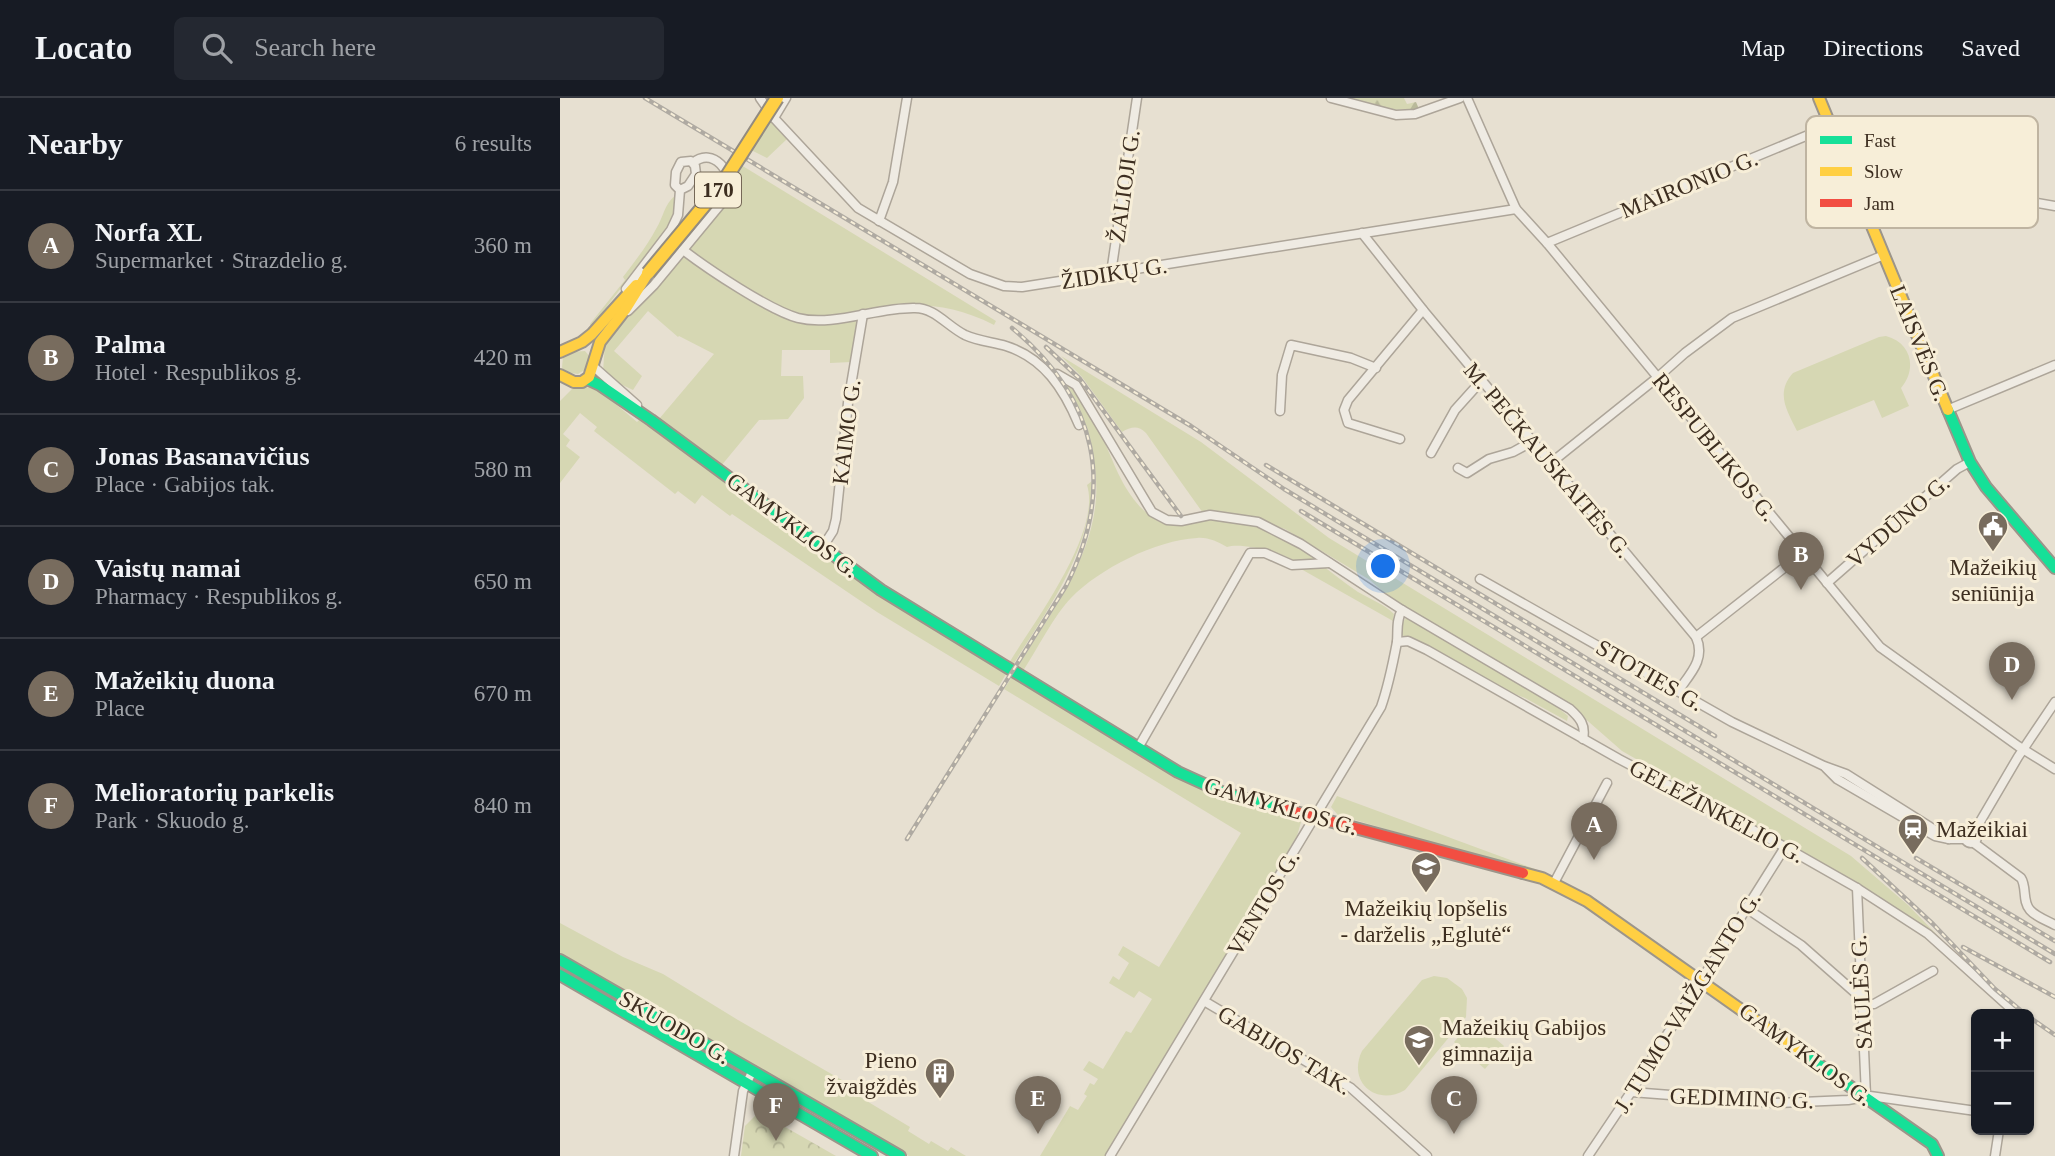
<!DOCTYPE html>
<html lang="en">
<head>
<meta charset="utf-8">
<style>
	:root { --surface:#171b24; --page:#242831; --text:#f1f3f6; --muted:#9ea1a6; --line:#363941; --accent:#786c5e }
	body { margin:0; font-family:"Times New Roman",serif; background:var(--page); color:var(--text) }
	.controls { position:absolute; right:21px; bottom:21px; display:grid; overflow:hidden; border-radius:10px; box-shadow:0 2px 5px #0004 }
	.controls button { width:63px; height:63px; display:grid; place-items:center; padding:0; border:0; border-bottom:2px solid var(--line); background:var(--surface); color:var(--text); font:35px sans-serif }
	.you { position:absolute; left:824px; top:469px; width:24px; height:24px; margin:-18px; border:5px solid #fff; border-radius:50%; background:#1a73e8; box-shadow:0 0 0 10px #1a73e833 }
	.badge { display:grid; place-items:center; width:46px; height:46px; border-radius:50%; background:var(--accent); color:#fff; font-size:23px; font-weight:700 }
	.pin { position:absolute; translate:-50% -58px; filter:drop-shadow(0 2px 4px #0008) }
	.pin::after { content:''; position:absolute; top:37px; width:24px; height:21px; background:inherit; clip-path:polygon(0 0,100% 0,50% 100%) }
	.list { margin:0; padding:0; list-style:none }
	h2 { display:flex; justify-content:space-between; align-items:center; height:91px; margin:0; padding:0 28px; font-size:30px }
	h2 small { font-size:23px; font-weight:400; color:var(--muted) }
	.list li { display:grid; grid-template-columns:46px 1fr auto; gap:21px; align-items:center; box-sizing:border-box; height:112px; padding:0 28px; border-top:2px solid var(--line) }
	.list b { display:block; font-size:26px; white-space:nowrap }
	.list p { margin:0; font-size:23px; white-space:nowrap; color:var(--muted) }
	.list em { font-size:23px; font-style:normal; color:var(--muted) }
	.icon { flex:none; width:38px; height:38px; fill:none; stroke:currentColor; stroke-width:2; stroke-linecap:round; stroke-linejoin:round }
	.map { position:relative; flex:none; width:1495px; height:1058px; overflow:hidden }
	header { display:flex; align-items:center; gap:42px; box-sizing:border-box; height:98px; padding:0 35px; background:var(--surface); border-bottom:2px solid var(--line) }
	header strong { font-size:33px }
	nav { display:flex; gap:38px; margin-inline-start:auto; font-size:24px }
	.search { width:490px; height:63px; background:var(--page); display:flex; align-items:center; gap:18px; box-sizing:border-box; padding:0 24px; border-radius:10px; color:var(--muted); font-size:26px }
	main { display:flex }
	aside { flex:1; background:var(--surface) }
	.map>svg:first-child { display:block }
	.green { fill:#d6d7b3 }
	.forest { fill:url(#forest-firs) }
	.park { fill:url(#park-crowns) }
	.lines { fill:none; stroke-linecap:round; stroke-linejoin:round }
	.street-casing { stroke:#ada599; stroke-width:11 }
	.fast-casing { stroke:#9c958a; stroke-width:14 }
	.slow-casing { stroke:#9c958a; stroke-width:14 }
	.jam-casing { stroke:#9c958a; stroke-width:14 }
	.street { stroke:#efebe3; stroke-width:8 }
	.fast { stroke:#16e098; stroke-width:10 }
	.slow { stroke:#ffcf43; stroke-width:10 }
	.jam { stroke:#f24e42; stroke-width:10 }
	.rail-casing { stroke:#afaaa2; stroke-width:4.5 }
	.rail { stroke:#f7eed8; stroke-width:2; stroke-dasharray:5; stroke-linecap:butt }
	.slow-bridge-casing { stroke:#928b80; stroke-width:16; stroke-linecap:butt }
	.slow-bridge { stroke:#ffcf43; stroke-width:12 }
	.labels { text-anchor:middle; stroke-width:6; stroke-linejoin:round; paint-order:stroke }
	.shield { fill:#f7eed8; stroke:#756857; stroke-width:2 }
	.shield-label { font-size:21px; font-weight:bold; fill:#3d2e20 }
	.street-label { font-size:23px; fill:#3d2e20; stroke:#f7eed8 }
	.poi-label { font-size:23px; fill:#3d2e20; stroke:#f7eed8 }
	.key { fill:#f7eed8; stroke:#bfb4a1; stroke-width:2 }
	.key-label { font-size:19px; fill:#3d2e20 }
</style>
</head>
<body>
<header>
<strong>Locato</strong>
<div class="search"><svg class="icon" aria-label="search" viewBox="0 0 24 24"><circle cx="10" cy="10" r="6"/><path d="M15 15l6 6"/></svg>Search here</div>
<nav><a>Map</a><a>Directions</a><a>Saved</a></nav>
</header>
<main>
<aside>
<h2>Nearby<small>6 results</small></h2>
<ul class="list">
<li><span class="badge">A</span><div><b>Norfa XL</b><p>Supermarket · Strazdelio g.</p></div><em>360 m</em></li>
<li><span class="badge">B</span><div><b>Palma</b><p>Hotel · Respublikos g.</p></div><em>420 m</em></li>
<li><span class="badge">C</span><div><b>Jonas Basanavičius</b><p>Place · Gabijos tak.</p></div><em>580 m</em></li>
<li><span class="badge">D</span><div><b>Vaistų namai</b><p>Pharmacy · Respublikos g.</p></div><em>650 m</em></li>
<li><span class="badge">E</span><div><b>Mažeikių duona</b><p>Place</p></div><em>670 m</em></li>
<li><span class="badge">F</span><div><b>Melioratorių parkelis</b><p>Park · Skuodo g.</p></div><em>840 m</em></li>
</ul>
</aside>
<div class="map">
<svg width="1495" height="1058" viewBox="0 0 1495 1058">
	<defs>
		<pattern id="forest-firs" width="22" height="20" patternUnits="userSpaceOnUse" patternTransform="scale(1.75)"><rect width="22" height="20" fill="#d6d7b3"/><path d="M5 1l3.5 6h-7zM16 11l3.5 6h-7z" fill="#b9b99a"/></pattern>
		<pattern id="park-crowns" width="20" height="18" patternUnits="userSpaceOnUse" patternTransform="scale(1.75)"><rect width="20" height="18" fill="#d6d7b3"/><path d="M2 6a3 3 0 1 1 6 0M12 15a3 3 0 1 1 6 0" fill="none" stroke="#b9b99a"/></pattern>
	</defs>
	<rect width="100%" height="100%" fill="#e7e0d1"/>
	<g class="green">
		<polygon points="210,22 227,41 207,60 191,52"/>
		<path d="M181,67l255,156 -2,4c-47,-24 -84,-22 -135,-15l-8,52 -21,1v-13h-48l-1,26h22l1,22 -16,21 -29,1 -38,46 -62,-47 55,-65 -35,-18 -1,1 -30,-26 -34,40 28,25 -9,14 -17,-8 -13,-11 2,-27 127,-146 4,-15 -1,-8z"/>
		<path d="M116,97v14l-7,17 -78,101 -1,-3 35,-44 -2,-3c12,-16 24,-31 33,-48 8,-13 8,-25 20,-34z"/>
		<path d="M1326,238c26,7 31,33 15,52l8,18 -27,12 -8,-18 -77,31c-10,-20 -22,-38 -4,-58l86,-36z"/>
		<polygon points="25,253 30,259 28,270 18,276 4,274 2,269 3,259 11,254"/>
		<path d="M501,258l140,86 128,96 522,318 57,49 31,32 -81,-52 -236,-134 -49,-43 -138,-82 -47,-30 -18,-16 -85,-51 -36,-12 -46,-4 -57,-80c-8,-8 -15,-6 -24,-1l-40,-55z"/>
		<path d="M502,283c48,30 43,106 94,139 15,10 35,0 52,0 10,0 22,0 32,2 45,7 81,45 118,70 12,7 26,12 36,22l-1,7 -92,-52c-3,-3 -5,-7 -8,-9 -13,-8 -53,-18 -66,-13 -9,-5 -19,-10 -30,-9 -41,2 -98,31 -126,60 -16,16 -35,53 -48,73l-6,-4c65,-100 116,-169 45,-286z"/>
		<polygon points="31,289 38,291 77,324 79,322 89,326 261,456 328,503 446,576 439,588 317,514 172,416 170,418 142,397 135,406 118,393 115,396 34,333 37,329 20,315 3,336 10,342 6,348 20,359 0,385 0,303 12,291"/>
		<path d="M532,383c-1,71 -43,126 -79,184l-4,-2c25,-41 93,-131 78,-178z"/>
		<polygon points="847,519 991,604 1008,618 1007,623 965,600 942,591 842,537 842,525"/>
		<polygon points="452,579 617,680 661,699 735,719 741,724 737,738 546,1058 480,1058 510,1008 518,1012 527,998 524,996 530,985 534,987 538,981 523,972 529,963 543,971 566,933 571,935 592,901 579,893 574,900 549,885 553,878 559,882 569,865 558,857 563,848 599,869 681,735 444,591"/>
		<polygon points="777,698 994,778 993,780 778,717 771,709"/>
		<polygon points="0,825 63,859 103,876 178,922 287,985 285,990 350,1029 348,1033 369,1046 371,1043 388,1053 391,1049 406,1058 349,1058 0,857"/>
		<path d="M874,878l13,2 15,11 5,9 -1,19 -61,73c-29,17 -58,-8 -43,-39l60,-71z"/>
		<polygon points="914,922 944,948 925,971 894,944"/>
	</g>
	<polygon class="forest" points="786,0 844,0 847,6 856,4 859,11 832,12"/>
	<polygon class="park" points="199,1014 276,1058 181,1058 185,1028"/>
	<g class="lines">
		<g class="street-casing">
			<g id="street">
				<polyline points="200,0 214,20 298,110 410,176 444,188 462,189 956,111"/>
				<polyline points="771,0 836,17 855,16 900,0"/>
				<polyline points="907,0 956,111 987,145 1320,549 1458,648 1495,671"/>
				<polyline points="214,20 226,0"/>
				<polyline points="1290,76 1304,75 1495,108"/>
				<polyline points="319,123 333,84 347,0"/>
				<path d="M802,135l61,77 273,327c10,22 -6,37 -18,54"/>
				<polyline points="987,145 1270,28"/>
				<path d="M123,152c25,19 86,60 115,68 35,9 80,-11 117,-10 20,0 32,18 50,27 13,6 27,7 41,11 38,12 58,43 73,79"/>
				<polyline points="551,175 577,0"/>
				<polyline points="66,191 111,132 118,117 120,92 115,87 116,74 121,64 131,63 135,68 136,76 128,88 120,92"/>
				<path d="M68,213l26,-26 76,-92c4,-20 -17,-47 -37,-30"/>
				<polyline points="34,269 77,307"/>
				<path d="M493,279l4,-3 19,11 76,127 15,8 14,1 29,-6 48,7 43,22 101,66c-6,10 -4,21 -5,32 -4,21 -9,45 -16,65l-271,449"/>
				<polyline points="1387,312 1495,267"/>
				<polyline points="720,313 722,277 731,247 791,260 816,270"/>
				<polyline points="840,341 788,325 784,312 788,302 863,212"/>
				<polyline points="871,355 895,312 922,282"/>
				<polyline points="992,364 1098,279 1125,255 1172,220 1324,157"/>
				<polyline points="898,370 907,375 929,361 953,354 973,343"/>
				<polyline points="262,450 273,433 276,421 288,305 303,216"/>
				<polyline points="920,481 1172,624 1264,668 1286,676 1389,741"/>
				<polyline points="1267,485 1397,371 1410,364"/>
				<path d="M842,512l168,99c10,9 16,16 13,30"/>
				<polyline points="1136,539 1243,455"/>
				<polyline points="837,544 848,543 867,552 1059,661 1225,749 1297,790 1368,836 1457,916"/>
				<polyline points="578,650 690,455 705,455 732,467 769,465"/>
				<polyline points="1266,670 1277,681 1375,738 1389,741 1405,741"/>
				<circle cx="1411" cy="739" r="6"/>
				<polyline points="1414,734 1458,659 1495,604"/>
				<path d="M1414,745l47,35c6,9 1,23 9,32 6,7 18,11 25,15"/>
				<polyline points="994,785 1047,685"/>
				<polyline points="1297,790 1306,998"/>
				<polyline points="1186,810 1241,847 1308,906 1314,906 1373,873"/>
				<polyline points="644,903 791,990 867,1058"/>
				<polyline points="1071,994 1216,1005 1288,1002 1310,998 1416,1013"/>
				<polyline points="174,1058 183,993 192,974"/>
				<polyline points="1028,1058 1069,997 1225,749"/>
				<polyline points="1435,1058 1439,1032"/>
			</g>
		</g>
		<g class="fast-casing">
			<g id="fast">
				<polyline points="27,281 40,287 91,322 321,492 618,674 664,695 717,709"/>
				<polyline points="1388,312 1410,364 1426,389 1495,470"/>
				<polyline points="0,862 340,1058"/>
				<polyline points="0,877 312,1058"/>
				<polyline points="1238,952 1372,1046 1378,1058"/>
			</g>
		</g>
		<g class="slow-casing">
			<g id="slow">
				<polyline points="1259,0 1388,312"/>
				<polyline points="0,254 22,244 32,236 76,187"/>
				<polyline points="0,277 14,284 22,284 29,279 40,244 65,212 88,175"/>
				<polyline points="963,775 982,780 1027,803 1238,952"/>
			</g>
		</g>
		<g class="jam-casing">
			<polyline id="jam" points="717,709 963,775"/>
		</g>
		<use href="#street" class="street"/>
		<use href="#fast" class="fast"/>
		<use href="#slow" class="slow"/>
		<use href="#jam" class="jam"/>
		<g class="rail-casing">
			<g id="rail">
				<polyline points="85,0 631,328 724,391 1495,856"/>
				<polyline points="486,249 520,281 621,418"/>
				<polyline points="706,367 1155,638"/>
				<polyline points="741,413 1490,864"/>
				<path d="M347,741l159,-253c50,-99 32,-187 -54,-258"/>
				<polyline points="1302,760 1373,826 1435,891 1465,916"/>
				<polyline points="1356,760 1495,843"/>
				<polyline points="1403,849 1495,899"/>
				<polyline points="1469,919 1495,937"/>
			</g>
		</g>
		<use href="#rail" class="rail"/>
		<g class="slow-bridge-casing">
			<polyline id="slow-bridge" points="88,175 162,86 217,0"/>
		</g>
		<use href="#slow-bridge" class="slow-bridge"/>
	</g>
	<defs>
		<g id="civic-pin" transform="scale(1.575)"><path d="M0 17L-7.5 6A9.5 9.5 0 1 1 7.5 6Z" fill="#786c5e" stroke="#f7eed8"/><path d="M-.6-6.5H3V-4.5H.6V-3L4-1V1h2V6H-6V1h2V-1L-.6-3ZM-1.2 2.5V6h2.4V2.5Z" fill="#fff"/></g>
		<g id="station-pin" transform="scale(1.575)"><path d="M0 17L-7.5 6A9.5 9.5 0 1 1 7.5 6Z" fill="#786c5e" stroke="#f7eed8"/><path d="M-3-6H3Q5-6 5-4V2Q5 4 3 4L4.5 6H3L1.5 4h-3L-3 6H-4.5L-3 4Q-5 4-5 2V-4Q-5-6-3-6ZM-3.5-4v3h7v-3ZM-3.5 1v1.5H-2V1ZM2 1v1.5H3.5V1Z" fill="#fff"/></g>
		<g id="school-pin" transform="scale(1.575)"><path d="M0 17L-7.5 6A9.5 9.5 0 1 1 7.5 6Z" fill="#786c5e" stroke="#f7eed8"/><path d="M0-5L7-2L0 1L-7-2ZM-4 1L0 2.5L4 1V4Q0 6-4 4Z" fill="#fff"/></g>
		<g id="building-pin" transform="scale(1.575)"><path d="M0 17L-7.5 6A9.5 9.5 0 1 1 7.5 6Z" fill="#786c5e" stroke="#f7eed8"/><path d="M-4-6H4V6H1V3H-1V6H-4ZM-2.5-4.3h1.7v1.8h-1.7ZM.8-4.3h1.7v1.8H.8ZM-2.5-1h1.7V.8h-1.7ZM.8-1h1.7V.8H.8Z" fill="#fff"/></g>
	</defs>
	<g fill-rule="evenodd">
		<use href="#civic-pin" x="1433" y="428"/>
		<use href="#station-pin" x="1353" y="731"/>
		<use href="#school-pin" x="866" y="769"/>
		<use href="#school-pin" x="859" y="942"/>
		<use href="#building-pin" x="380" y="975"/>
	</g>
	<g class="labels">
		<rect class="shield" x="135" y="74.5" width="46" height="35" rx="5"/>
		<g class="shield-label">
			<text x="158" y="99">170</text>
		</g>
		<g class="street-label">
			<text transform="translate(1129 86) rotate(-22)" y="8">MAIRONIO G.</text>
			<text transform="translate(564 88) rotate(-82)" y="8">ŽALIOJI G.</text>
			<text transform="translate(554 175) rotate(-9)" y="8">ŽIDIKŲ G.</text>
			<text transform="translate(1360 245) rotate(68)" y="8">LAISVĖS G.</text>
			<text transform="translate(286 334) rotate(-83)" y="8">KAIMO G.</text>
			<text transform="translate(1155 349) rotate(51)" y="8">RESPUBLIKOS G.</text>
			<text transform="translate(988 362) rotate(50)" y="8">M. PEČKAUSKAITĖS G.</text>
			<text transform="translate(1338 423) rotate(-41)" y="8">VYDŪNO G.</text>
			<text transform="translate(233 427) rotate(37)" y="8">GAMYKLOS G.</text>
			<text transform="translate(1090 577) rotate(30)" y="8">STOTIES G.</text>
			<text transform="translate(721 708) rotate(16)" y="8">GAMYKLOS G.</text>
			<text transform="translate(1157 713) rotate(28)" y="8">GELEŽINKELIO G.</text>
			<text transform="translate(703 805) rotate(-59)" y="8">VENTOS G.</text>
			<text transform="translate(1301 894) rotate(-93)" y="8">SAULĖS G.</text>
			<text transform="translate(1127 904) rotate(-58)" y="8">J. TUMO-VAIŽGANTO G.</text>
			<text transform="translate(115 929) rotate(30)" y="8">SKUODO G.</text>
			<text transform="translate(725 952) rotate(31)" y="8">GABIJOS TAK.</text>
			<text transform="translate(1246 956) rotate(36)" y="8">GAMYKLOS G.</text>
			<text transform="translate(1182 1000) rotate(2)" y="8">GEDIMINO G.</text>
		</g>
		<g class="poi-label">
			<text x="1433" y="477">Mažeikių<tspan x="1433" dy="26">seniūnija</tspan></text>
			<text x="1376" y="739" text-anchor="start">Mažeikiai</text>
			<text x="866" y="818">Mažeikių lopšelis<tspan x="866" dy="26">- darželis „Eglutė“</tspan></text>
			<text x="882" y="937" text-anchor="start">Mažeikių Gabijos<tspan x="882" dy="26">gimnazija</tspan></text>
			<text x="357" y="970" text-anchor="end">Pieno<tspan x="357" dy="26">žvaigždės</tspan></text>
		</g>
	</g>
	<rect x="1246" y="18" width="232" height="112" rx="10" class="key"/>
	<rect x="1260" y="38" width="32" height="8" fill="#16e098"/>
	<rect x="1260" y="69" width="32" height="9" fill="#ffcf43"/>
	<rect x="1260" y="101" width="32" height="8" fill="#f24e42"/>
	<g class="key-label">
		<text x="1304" y="49">Fast</text>
		<text x="1304" y="80">Slow</text>
		<text x="1304" y="112">Jam</text>
	</g>
</svg>
<div class="controls">
<button>+</button>
<button>−</button>
</div>
<div class="you"></div>
<div class="pin badge" style="left:1034px;top:762px">A</div>
<div class="pin badge" style="left:1241px;top:492px">B</div>
<div class="pin badge" style="left:894px;top:1036px">C</div>
<div class="pin badge" style="left:1452px;top:602px">D</div>
<div class="pin badge" style="left:478px;top:1036px">E</div>
<div class="pin badge" style="left:216px;top:1043px">F</div>
</div>
</main>
</body>
</html>
